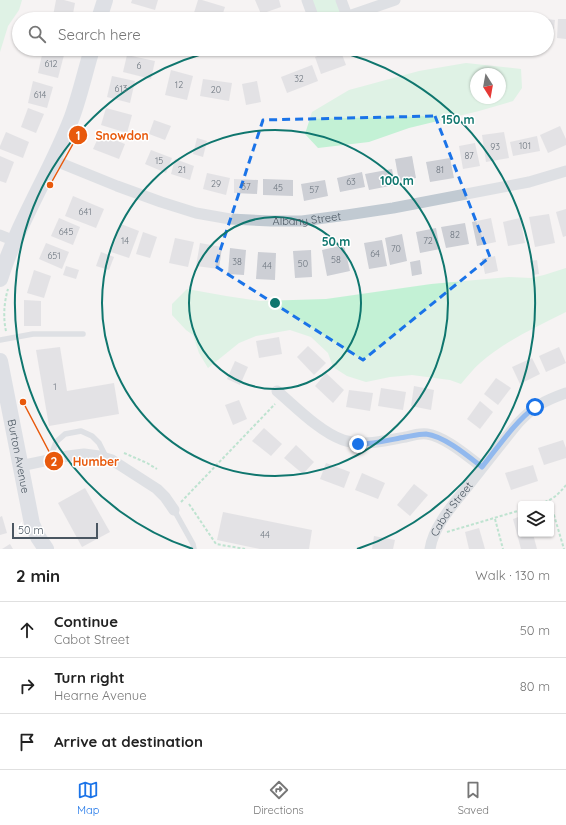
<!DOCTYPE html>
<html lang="en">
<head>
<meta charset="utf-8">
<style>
	:root { --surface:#fff; --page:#f6f6f6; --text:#222; --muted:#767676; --line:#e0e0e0; --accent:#1a73e8 }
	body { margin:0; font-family:Quicksand,sans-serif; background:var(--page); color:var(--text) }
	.controls { position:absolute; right:12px; bottom:12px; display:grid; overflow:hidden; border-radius:4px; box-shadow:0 1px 3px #0004 }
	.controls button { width:36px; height:36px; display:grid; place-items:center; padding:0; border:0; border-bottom:1px solid var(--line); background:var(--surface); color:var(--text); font:20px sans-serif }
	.compass { position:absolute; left:470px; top:68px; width:36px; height:36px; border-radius:50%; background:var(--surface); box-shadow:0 1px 3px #0004; rotate:169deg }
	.scale { position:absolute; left:12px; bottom:10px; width:86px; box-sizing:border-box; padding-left:4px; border:2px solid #4a5661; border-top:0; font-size:11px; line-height:14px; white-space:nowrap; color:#4a5661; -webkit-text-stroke:3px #fff; paint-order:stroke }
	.stop { position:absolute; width:12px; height:12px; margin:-9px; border:3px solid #1a73e8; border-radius:50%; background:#fff }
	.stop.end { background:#1a73e8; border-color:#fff; box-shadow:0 1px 4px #0008 }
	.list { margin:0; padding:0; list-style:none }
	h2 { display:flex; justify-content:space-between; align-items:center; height:52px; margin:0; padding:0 16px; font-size:17px }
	h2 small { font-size:13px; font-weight:400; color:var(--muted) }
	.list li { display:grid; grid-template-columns:26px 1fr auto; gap:12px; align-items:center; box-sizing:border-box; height:56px; padding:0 16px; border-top:1px solid var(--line) }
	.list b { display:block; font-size:15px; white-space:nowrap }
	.list p { margin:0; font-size:13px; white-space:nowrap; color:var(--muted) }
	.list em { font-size:13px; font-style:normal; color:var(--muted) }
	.icon { flex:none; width:22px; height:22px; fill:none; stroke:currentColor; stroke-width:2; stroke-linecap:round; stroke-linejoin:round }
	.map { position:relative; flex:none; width:566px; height:549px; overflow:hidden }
	.search { position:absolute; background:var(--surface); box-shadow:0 1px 3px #0004; left:12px; right:12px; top:12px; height:44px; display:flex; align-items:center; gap:10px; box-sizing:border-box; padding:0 14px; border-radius:22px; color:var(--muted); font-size:15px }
	.sheet { height:220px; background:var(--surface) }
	nav { display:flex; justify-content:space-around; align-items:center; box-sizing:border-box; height:56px; border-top:1px solid var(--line); background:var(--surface); font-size:11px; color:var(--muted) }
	nav a { display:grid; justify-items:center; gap:2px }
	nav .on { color:var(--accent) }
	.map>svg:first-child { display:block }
	.green { fill:#c3f1d5; fill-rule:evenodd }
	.building { fill:#cdcfd5 }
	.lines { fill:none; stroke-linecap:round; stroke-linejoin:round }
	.path { stroke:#7ad0a6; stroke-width:2; stroke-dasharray:3 2; stroke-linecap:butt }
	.lane { stroke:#c1cad2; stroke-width:5.5 }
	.street { stroke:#c1cad2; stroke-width:11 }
	.secondary { stroke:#c1cbd6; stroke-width:16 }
	.route { stroke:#1a73e8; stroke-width:5 }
	.marked { fill:none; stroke:#1a73e8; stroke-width:3; stroke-dasharray:8 5; stroke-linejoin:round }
	.ring { fill:none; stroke:#0f766e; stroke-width:2 }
	.labels { text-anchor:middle; stroke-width:3; stroke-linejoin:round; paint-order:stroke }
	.number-label { font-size:9px; fill:#6b747e }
	.street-label { font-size:11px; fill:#4a5661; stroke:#fff }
	.centre { fill:#0f766e; stroke:#fff; stroke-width:2 }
	.ring-label { font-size:12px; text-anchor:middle; font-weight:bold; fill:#0f766e; stroke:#fff; stroke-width:3; stroke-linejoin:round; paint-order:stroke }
	.leader { fill:none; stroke:#e8590c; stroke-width:1.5 }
	.callout-dot { fill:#e8590c; stroke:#fff; stroke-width:1.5 }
	.mark-label { font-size:12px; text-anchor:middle; font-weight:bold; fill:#fff }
	.callout-label { font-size:12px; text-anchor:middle; font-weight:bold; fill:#e8590c; stroke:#fff; stroke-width:3; stroke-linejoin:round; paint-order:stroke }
</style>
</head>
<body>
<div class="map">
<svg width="566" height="549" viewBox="0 0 566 549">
	<rect width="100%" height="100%" fill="#f5f3f3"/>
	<g class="green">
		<polygon points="0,0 22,0 19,10 8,26 0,52"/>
		<polygon points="308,0 340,0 345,15 335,19 315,19"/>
		<path d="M466,63l55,6 1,19 -9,13 -34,10 -70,17 -40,14 -51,6 -13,-14 7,-22 37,-22 70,-19zM476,74h24v24h-24z"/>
		<path d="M566,268v44c-30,15 -61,29 -86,51 -7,6 -13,14 -19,21l-11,-4 -38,-5 -22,2 -24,5 -19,-6 -14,-9 -5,-14 -17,-16 -21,-7 -34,6 -17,7 -31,25 -9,-15 -6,-18 -7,-5 -14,-15v-11l15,-15 39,7 34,5 66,-2 105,-15 78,-7 22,1 13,-3z"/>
	</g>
	<g class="building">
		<polygon points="56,0 64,0 75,3 72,19 66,19 53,16"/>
		<polygon points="132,0 158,0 155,10 131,3"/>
		<polygon points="198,0 202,0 225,7 221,19 203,19 193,16"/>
		<polygon points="255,0 279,0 281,7 261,14"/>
		<polygon points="500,15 525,17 525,19 499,19"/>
		<polygon points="441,16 463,16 464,19 441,19"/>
		<polygon points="471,16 492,17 492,19 471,19"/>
		<polygon points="547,19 555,20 553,38 547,37"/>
		<polygon points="558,19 566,19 566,39 557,38"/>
		<polygon points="336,49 340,49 346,65 321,74 315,57"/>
		<polygon points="380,49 393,49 381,53"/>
		<polygon points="43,50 64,55 58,78 38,73"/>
		<polygon points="127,55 155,61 151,79 123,72"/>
		<polygon points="312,65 318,81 287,93 281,77"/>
		<polygon points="171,70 193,76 187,100 165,95"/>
		<polygon points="112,76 135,81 130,103 107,97"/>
		<polygon points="203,79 232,83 229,101 200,96"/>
		<polygon points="33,81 53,87 47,108 28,103"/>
		<polygon points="257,81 261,102 246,105 242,84"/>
		<polygon points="28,108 44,114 36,133 21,127"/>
		<polygon points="106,108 132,115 127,133 101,125"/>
		<polygon points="154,120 171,126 165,140 149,134"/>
		<polygon points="560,126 566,139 566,145 548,153 540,135"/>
		<polygon points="6,132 29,142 23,158 0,149 0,146"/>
		<polygon points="504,132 509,158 486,162 482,135"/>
		<polygon points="100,134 125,144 119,159 93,149"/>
		<polygon points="537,136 540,151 513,156 510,142"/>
		<polygon points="197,138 207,141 203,157 193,154"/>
		<polygon points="475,143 480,166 463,169 459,146"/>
		<polygon points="151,150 172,158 166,173 145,164"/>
		<polygon points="0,156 14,162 6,183 0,181"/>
		<polygon points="412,156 416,178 399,181 395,159"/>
		<polygon points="450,158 454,178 430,182 426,162"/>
		<polygon points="175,159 194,166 190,180 171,174"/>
		<polygon points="392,169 395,185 369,190 365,174"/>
		<polygon points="362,172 365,187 340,192 337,178"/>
		<polygon points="207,173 230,178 226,195 203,189"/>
		<polygon points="234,179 258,180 257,194 234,193"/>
		<polygon points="263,179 293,180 293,196 263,195"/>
		<polygon points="325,180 328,196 304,201 301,184"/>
		<polygon points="73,196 104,209 96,228 65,216"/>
		<polygon points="566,209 566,236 563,237 556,212"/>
		<polygon points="549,214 555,243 535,247 529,217"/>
		<polygon points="59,218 80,227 73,245 51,236"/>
		<polygon points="491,218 496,242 477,246 472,222"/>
		<polygon points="520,218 525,243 508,246 503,222"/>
		<polygon points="465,223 469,244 446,248 441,227"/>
		<polygon points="121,224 139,231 129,258 111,252"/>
		<polygon points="436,228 440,249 420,253 416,232"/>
		<polygon points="143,232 157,237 150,258 136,254"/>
		<polygon points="402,234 407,261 390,265 385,238"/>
		<polygon points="175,238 194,242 188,267 169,263"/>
		<polygon points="382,240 387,266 369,269 364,243"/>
		<polygon points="46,243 69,252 62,269 39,259"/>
		<polygon points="200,243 222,247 219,269 196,266"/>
		<polygon points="344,245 350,271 327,276 322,250"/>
		<polygon points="230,248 246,250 244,275 228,274"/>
		<polygon points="311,250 312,277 295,278 293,251"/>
		<polygon points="101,252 114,257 109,270 96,266"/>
		<polygon points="258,252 276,253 275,280 256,279"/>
		<polygon points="495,256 498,271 485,274 482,259"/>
		<polygon points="420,260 422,274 412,276 410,262"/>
		<polygon points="537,260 539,274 533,275 530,261"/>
		<polygon points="66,266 79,270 76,279 63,275"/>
		<polygon points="34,270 51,276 44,298 27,293"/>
		<polygon points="24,300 41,301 41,326 24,326"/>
		<polygon points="279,337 282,354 259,358 256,341"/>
		<polygon points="308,346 326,363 314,375 297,357"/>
		<polygon points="60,347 67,391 114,383 119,414 49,426 36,350"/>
		<polygon points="559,347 566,363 546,372 539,356"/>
		<polygon points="532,358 540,374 520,384 512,367"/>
		<polygon points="235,361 248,367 240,385 227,379"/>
		<polygon points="326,373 344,390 333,403 315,386"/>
		<polygon points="496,378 511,388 498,405 484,394"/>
		<polygon points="414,386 434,390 431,410 411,406"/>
		<polygon points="381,388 406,392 403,410 378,406"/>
		<polygon points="349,390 373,393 370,411 346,407"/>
		<polygon points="239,400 247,419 233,425 225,405"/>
		<polygon points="480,401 493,412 480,429 467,419"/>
		<polygon points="264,428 282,444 271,456 252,441"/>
		<polygon points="563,440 566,448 566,458 544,465 538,448"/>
		<polygon points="296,445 314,462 303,474 284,458"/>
		<polygon points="326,463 350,472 344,488 320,479"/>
		<polygon points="533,465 538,481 511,490 505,473"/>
		<polygon points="362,473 385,483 378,499 355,490"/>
		<polygon points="414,484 428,495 410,516 397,505"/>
		<polygon points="85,488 110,532 82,547 58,503"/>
		<polygon points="223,512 312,530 309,549 260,549 217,540"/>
		<polygon points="2,516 7,533 0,535 0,517"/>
		<polygon points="521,516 521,534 533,534 537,549 521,549 513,519"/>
		<polygon points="479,528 485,549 469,549 465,532"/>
		<polygon points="374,536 395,540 393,549 372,549"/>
		<polygon points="10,544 13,549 2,549"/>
	</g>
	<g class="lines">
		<g class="path">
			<path d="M6,331c-3,-13 -2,-29 2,-42"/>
			<polyline points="124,453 147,463 157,469"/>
			<polyline points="181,502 275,404"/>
			<polyline points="189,504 216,544 245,549"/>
			<path d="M540,504c12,-4 18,-9 26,-19"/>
			<polyline points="551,505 564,549"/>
			<polyline points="495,519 503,549"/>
			<polyline points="447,532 521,510"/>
		</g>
		<g class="lane">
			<polyline points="0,340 33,334 83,334"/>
			<polyline points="51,459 52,453 56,442 65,434 81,431 92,436 99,443 106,457"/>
			<polyline points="174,510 193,544 194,549"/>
		</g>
		<g class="street">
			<polyline points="307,0 314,19"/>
			<polyline points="341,0 347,16"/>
			<polyline points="340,19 395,0"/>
			<polyline points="225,49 243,49"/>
			<path id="s1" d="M53,160l64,26 44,16 35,11 34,6 41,2h31l45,-6 46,-7 136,-26 37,-11"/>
			<polyline points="0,235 15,241"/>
			<path d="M277,391c19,16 43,41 66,49 21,7 43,0 63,-3 7,-2 15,-4 21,-3 19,3 40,22 55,33"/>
			<polyline points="20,466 68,456 84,454 99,456 112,460 157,489 165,497 174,510"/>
			<path id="s2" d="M430,549c3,-21 21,-42 34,-58 18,-23 36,-46 54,-68 16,-17 26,-22 48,-30"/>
		</g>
		<g class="secondary">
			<polyline points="99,19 105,0"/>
			<path d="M0,279c18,-57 51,-107 72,-162 8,-22 13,-45 20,-68"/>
			<path id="s3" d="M0,361l32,163 6,13 8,12"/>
		</g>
	</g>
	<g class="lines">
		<path class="route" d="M358,444c16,0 31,-4 47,-7 6,-1 14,-3 21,-3 18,2 42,22 56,33 17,-21 32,-44 53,-60"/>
	</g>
	<path d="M0 0H566V549H0ZM435,116l55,141 -127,103 -148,-94 48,-146z" fill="#f5f3f3" fill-opacity=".55" fill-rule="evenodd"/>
	<path class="marked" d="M435,116l55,141 -127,103 -148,-94 48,-146z"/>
	<g class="ring">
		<circle cx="275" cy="303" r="86"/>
		<circle cx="275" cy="303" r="173"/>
		<path d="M193 549A259 259 0 0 1 223 49M327 49A259 259 0 0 1 357 549"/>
	</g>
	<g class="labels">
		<g class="number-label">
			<text x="51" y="67">612</text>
			<text x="139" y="69">6</text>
			<text x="299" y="82">32</text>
			<text x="179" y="88">12</text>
			<text x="121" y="92">613</text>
			<text x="216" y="93">20</text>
			<text x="40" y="98">614</text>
			<text x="525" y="149">101</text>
			<text x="495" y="150">93</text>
			<text x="469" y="159">87</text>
			<text x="159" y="164">15</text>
			<text x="182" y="173">21</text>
			<text x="440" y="173">81</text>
			<text x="351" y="185">63</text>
			<text x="216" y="187">29</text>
			<text x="246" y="190">37</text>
			<text x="278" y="191">45</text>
			<text x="314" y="193">57</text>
			<text x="85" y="215">641</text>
			<text x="66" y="235">645</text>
			<text x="455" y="238">82</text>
			<text x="125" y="244">14</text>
			<text x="428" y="244">72</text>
			<text x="396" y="252">70</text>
			<text x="375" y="257">64</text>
			<text x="54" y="259">651</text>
			<text x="336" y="263">58</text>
			<text x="237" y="265">38</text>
			<text x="303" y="267">50</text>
			<text x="267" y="269">44</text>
			<text x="55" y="390">1</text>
			<text x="265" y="538">44</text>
		</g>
		<g class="street-label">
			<text dy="4" stroke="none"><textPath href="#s1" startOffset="264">Albany Street</textPath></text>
			<text dy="4" stroke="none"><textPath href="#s3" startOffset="97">Burton Avenue</textPath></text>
			<text dy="4" stroke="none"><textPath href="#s2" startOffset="46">Cabot Street</textPath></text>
		</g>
	</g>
	<circle cx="275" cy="303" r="6" class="centre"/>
	<g class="ring-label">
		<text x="458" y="124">150 m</text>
		<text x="397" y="185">100 m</text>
		<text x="336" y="246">50 m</text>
	</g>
	<path class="leader" d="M50 185L78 135M23 402L54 461"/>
	<g class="callout-dot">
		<circle cx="50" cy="185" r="4"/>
		<circle cx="23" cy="402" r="4"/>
		<circle cx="78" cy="135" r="10"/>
		<circle cx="54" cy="461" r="10"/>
	</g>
	<g class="mark-label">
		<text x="78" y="140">1</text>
		<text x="54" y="466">2</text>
	</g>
	<g class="callout-label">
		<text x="122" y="140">Snowdon</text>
		<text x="96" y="466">Humber</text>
	</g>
</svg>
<div class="controls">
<button><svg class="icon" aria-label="layers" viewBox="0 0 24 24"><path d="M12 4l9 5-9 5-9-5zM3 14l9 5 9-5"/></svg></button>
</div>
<svg class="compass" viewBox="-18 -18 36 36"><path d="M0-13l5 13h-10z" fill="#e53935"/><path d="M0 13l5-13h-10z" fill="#767676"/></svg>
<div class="scale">50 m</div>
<div class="stop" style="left:535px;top:407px"></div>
<div class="stop end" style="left:358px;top:444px"></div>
<div class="search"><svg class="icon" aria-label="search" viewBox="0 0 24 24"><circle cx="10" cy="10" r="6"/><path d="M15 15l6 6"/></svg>Search here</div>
</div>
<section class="sheet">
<h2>2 min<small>Walk · 130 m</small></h2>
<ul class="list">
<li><svg class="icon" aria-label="ahead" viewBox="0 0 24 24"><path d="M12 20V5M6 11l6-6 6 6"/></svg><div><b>Continue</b><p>Cabot Street</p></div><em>50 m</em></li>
<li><svg class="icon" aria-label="right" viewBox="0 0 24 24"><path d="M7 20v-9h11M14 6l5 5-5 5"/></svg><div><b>Turn right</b><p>Hearne Avenue</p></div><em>80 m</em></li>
<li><svg class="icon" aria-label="arrive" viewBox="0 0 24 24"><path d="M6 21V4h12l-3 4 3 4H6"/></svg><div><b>Arrive at destination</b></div></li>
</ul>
</section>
<nav>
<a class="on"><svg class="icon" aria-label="map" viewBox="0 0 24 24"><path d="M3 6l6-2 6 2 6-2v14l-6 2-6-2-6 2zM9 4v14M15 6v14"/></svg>Map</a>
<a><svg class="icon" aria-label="directions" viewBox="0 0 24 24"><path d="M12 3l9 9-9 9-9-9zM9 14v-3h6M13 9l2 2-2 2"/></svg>Directions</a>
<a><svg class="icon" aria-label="saved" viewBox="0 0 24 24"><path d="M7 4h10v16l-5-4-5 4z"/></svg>Saved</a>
</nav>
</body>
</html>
